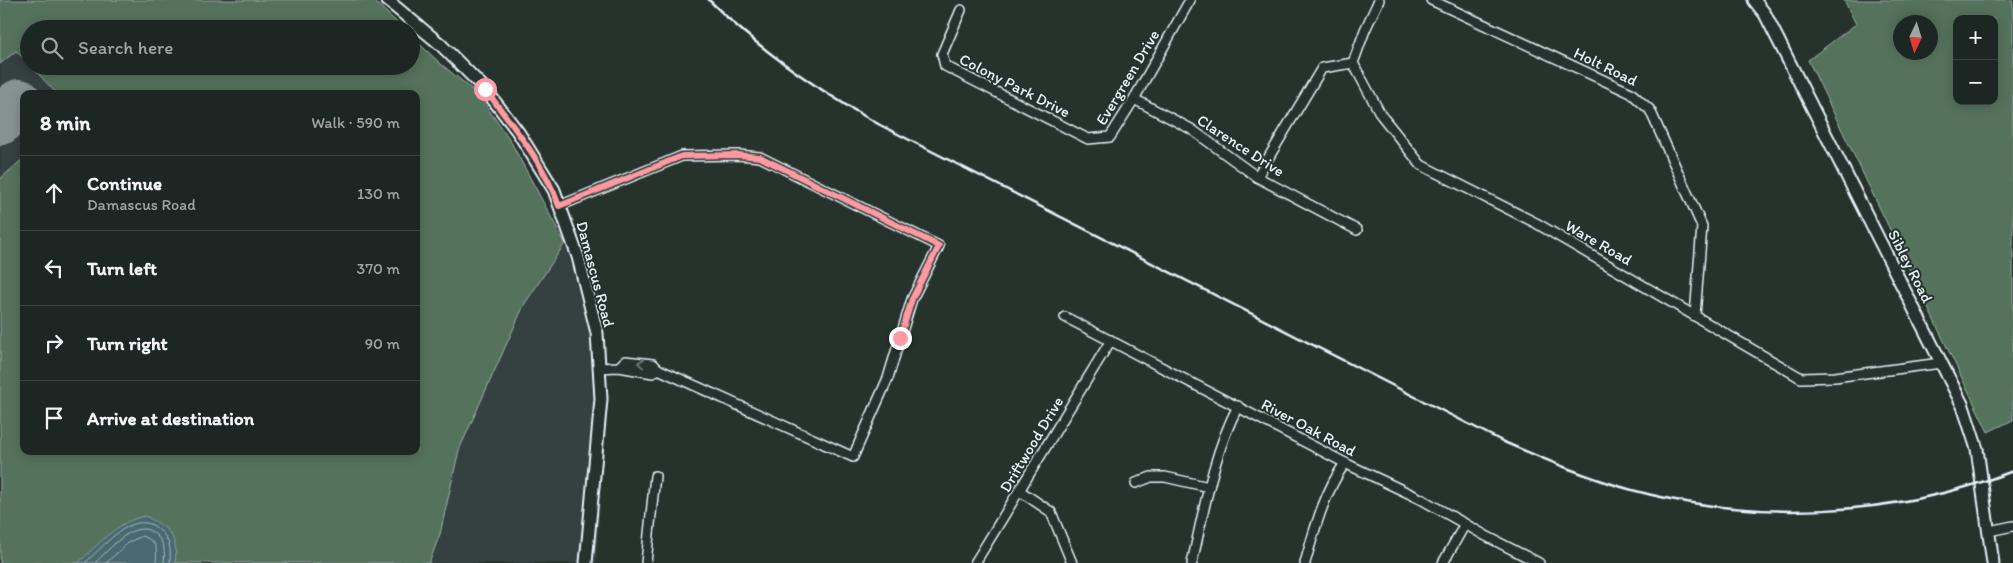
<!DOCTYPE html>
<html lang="en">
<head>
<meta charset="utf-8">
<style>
	:root { --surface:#1c2622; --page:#29322f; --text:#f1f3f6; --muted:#a0a5a5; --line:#3a4340 }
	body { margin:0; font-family:Itim,sans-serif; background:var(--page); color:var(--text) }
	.controls { position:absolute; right:15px; top:15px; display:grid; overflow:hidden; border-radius:10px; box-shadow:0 2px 12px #0003 }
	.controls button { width:45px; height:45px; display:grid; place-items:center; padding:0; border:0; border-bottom:1px solid var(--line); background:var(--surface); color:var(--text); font:25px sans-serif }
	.compass { position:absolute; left:1893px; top:15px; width:45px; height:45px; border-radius:50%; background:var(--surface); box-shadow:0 2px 12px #0003; rotate:184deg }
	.stop { position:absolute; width:15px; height:15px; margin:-11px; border:4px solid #ff9aa2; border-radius:50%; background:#fff }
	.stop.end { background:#ff9aa2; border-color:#fff; box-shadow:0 1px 5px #0008 }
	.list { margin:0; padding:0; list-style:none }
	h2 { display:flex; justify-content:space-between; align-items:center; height:65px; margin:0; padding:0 20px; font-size:21px }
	h2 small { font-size:16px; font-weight:400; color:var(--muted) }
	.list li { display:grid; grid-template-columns:32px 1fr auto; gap:15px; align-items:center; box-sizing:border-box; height:75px; padding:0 20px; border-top:1px solid var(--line) }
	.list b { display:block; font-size:19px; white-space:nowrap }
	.list p { margin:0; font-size:16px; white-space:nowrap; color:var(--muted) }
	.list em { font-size:16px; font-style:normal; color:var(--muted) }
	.icon { flex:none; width:28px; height:28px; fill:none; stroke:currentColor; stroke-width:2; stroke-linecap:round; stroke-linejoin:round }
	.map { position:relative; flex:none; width:2013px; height:563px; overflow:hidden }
	.search { position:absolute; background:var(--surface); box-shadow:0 2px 12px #0003; left:20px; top:20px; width:400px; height:55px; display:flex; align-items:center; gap:12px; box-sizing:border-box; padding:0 18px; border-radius:28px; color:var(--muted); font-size:19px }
	.panel { position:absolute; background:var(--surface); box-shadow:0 2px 12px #0003; left:20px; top:90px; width:400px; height:365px; border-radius:10px }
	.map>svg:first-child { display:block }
	.built { fill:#364141 }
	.green { fill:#54725b; stroke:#9eb2aa; fill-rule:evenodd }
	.water { fill:#4a6870; stroke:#899fa6 }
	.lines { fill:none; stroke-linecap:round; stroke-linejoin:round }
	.shore { stroke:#a9bac2; stroke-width:1 }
	.runway { stroke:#879292; stroke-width:50 }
	.minor-casing { stroke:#e8f1f8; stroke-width:12 }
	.tertiary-casing { stroke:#e8f1f8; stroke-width:15 }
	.minor { stroke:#26332d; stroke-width:9 }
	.tertiary { stroke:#26332d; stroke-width:11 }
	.rail { stroke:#e8f1f8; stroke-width:2.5 }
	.oneway { stroke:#6a7674 }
	.route { stroke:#ff9aa2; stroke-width:6 }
	.labels { text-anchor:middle; stroke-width:4; stroke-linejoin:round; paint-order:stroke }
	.street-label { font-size:16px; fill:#e8f1f8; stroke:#26332d }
</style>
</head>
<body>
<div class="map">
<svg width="2013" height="563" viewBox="0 0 2013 563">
	<rect width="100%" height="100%" fill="#26332d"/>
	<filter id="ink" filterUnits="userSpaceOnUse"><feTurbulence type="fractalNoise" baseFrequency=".02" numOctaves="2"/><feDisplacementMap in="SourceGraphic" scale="10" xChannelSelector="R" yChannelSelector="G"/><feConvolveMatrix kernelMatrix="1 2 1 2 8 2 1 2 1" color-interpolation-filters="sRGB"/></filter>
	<g filter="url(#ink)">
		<g class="built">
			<polygon points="16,51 29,66 31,66 57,94 24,94 24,158 0,179 0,64"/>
			<polygon points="565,243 589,328 606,416 596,563 429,563 440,534 459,450 524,305"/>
		</g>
		<g class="green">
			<polygon points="0,0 373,0 404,29 29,29 29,64 16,51 0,64"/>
			<path d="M1844,0h169v420l-25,12 -180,-372 48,-36zM1957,19h37v82h-37zM1930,22v30h-30v-30z"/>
			<polygon points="411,36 441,64 478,94 511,142 565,243 524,305 459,450 440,534 429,563 0,563 0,179 24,158 24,451 416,451 416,94 57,94 31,66 411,66"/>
		</g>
		<path class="water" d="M145,516c23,11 34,21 30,47h-97c20,-18 39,-42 67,-47z"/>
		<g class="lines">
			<g class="shore">
				<path d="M85,563c17,-15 49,-56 73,-34 12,10 13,19 12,34"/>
				<path d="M95,563c14,-13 41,-48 61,-28 9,9 9,16 8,28"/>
				<path d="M106,563l23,-21 13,-6c16,6 15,13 14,27"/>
			</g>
			<polyline class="runway" points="0,120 19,104"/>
			<g class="minor-casing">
				<g id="minor">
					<polyline points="1379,0 1365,30 1353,63 1381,115 1421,165 1536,223 1801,378 1835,377 1941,363"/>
					<polyline points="1431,0 1631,93 1650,110 1702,226 1695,316"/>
					<polyline points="961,10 942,54 945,66 1088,139 1110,137 1134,99 1190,0"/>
					<polyline points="1134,99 1191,129 1257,177 1357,230"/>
					<polyline points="1257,177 1322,68 1353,63"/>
					<polyline points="559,206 682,156 738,155 760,157 939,246 912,299 888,378 853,457 658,369"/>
					<polyline points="1065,317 1349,465 1421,499 1486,536 1539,563"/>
					<polyline points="599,368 619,367 653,373 658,369 653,364 625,361 619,367"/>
					<polyline points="1136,483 1151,477 1165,477 1209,487"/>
					<polyline points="1020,491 1051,512 1072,563"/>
					<polyline points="1989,531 2013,526"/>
					<polyline points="646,563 655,476"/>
					<polyline points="975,563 1111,340"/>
					<path d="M1192,563c12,-53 21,-109 46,-157"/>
					<path d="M1305,563c10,-35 19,-70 40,-100"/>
					<polyline points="1443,563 1465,524"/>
				</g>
			</g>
			<g class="tertiary-casing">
				<g id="tertiary">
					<polyline points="387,0 440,44 485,89 518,132 554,190 578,257 597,333 601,399 586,563"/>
					<polyline points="1754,0 1765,14 1963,406 1977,449 1993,563"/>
				</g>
			</g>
			<use href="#minor" class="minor"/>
			<use href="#tertiary" class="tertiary"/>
			<path class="rail" d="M709,0c51,51 109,90 171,125l624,317c42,18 84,36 128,48 122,33 263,27 381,-19"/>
		</g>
		<defs><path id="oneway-chevron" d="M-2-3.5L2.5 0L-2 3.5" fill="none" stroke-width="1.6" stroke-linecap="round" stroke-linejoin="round" transform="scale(1.25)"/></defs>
		<use class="oneway" href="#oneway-chevron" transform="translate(641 363) rotate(-174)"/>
	</g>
	<g class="lines" filter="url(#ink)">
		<path class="route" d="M485,89c27,36 59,74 74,117l123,-50 56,-1 22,2 179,89 -27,53 -12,39"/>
	</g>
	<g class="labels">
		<g class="street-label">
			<text transform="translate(1606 66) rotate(26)" y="6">Holt Road</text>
			<text transform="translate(1127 77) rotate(-59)" y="6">Evergreen Drive</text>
			<text transform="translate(1015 85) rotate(27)" y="6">Colony Park Drive</text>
			<text transform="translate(1241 145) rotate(33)" y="6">Clarence Drive</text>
			<text transform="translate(1599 242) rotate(30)" y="6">Ware Road</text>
			<text transform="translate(1911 266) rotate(63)" y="6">Sibley Road</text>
			<text transform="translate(596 274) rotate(75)" y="6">Damascus Road</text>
			<text transform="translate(1309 427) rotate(28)" y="6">River Oak Road</text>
			<text transform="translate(1031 444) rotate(-59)" y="6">Driftwood Drive</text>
		</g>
	</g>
</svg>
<div class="controls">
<button>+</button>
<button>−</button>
</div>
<svg class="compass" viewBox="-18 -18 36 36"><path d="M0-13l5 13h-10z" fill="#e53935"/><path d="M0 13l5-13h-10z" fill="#a0a5a5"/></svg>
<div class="stop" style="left:485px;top:89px"></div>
<div class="stop end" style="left:900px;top:338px"></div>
<div class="search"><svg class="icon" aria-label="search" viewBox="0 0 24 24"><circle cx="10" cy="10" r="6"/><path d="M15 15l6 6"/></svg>Search here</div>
<section class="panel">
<h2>8 min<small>Walk · 590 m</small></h2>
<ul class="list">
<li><svg class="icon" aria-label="ahead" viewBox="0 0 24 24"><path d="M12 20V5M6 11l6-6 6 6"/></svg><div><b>Continue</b><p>Damascus Road</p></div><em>130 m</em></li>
<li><svg class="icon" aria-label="left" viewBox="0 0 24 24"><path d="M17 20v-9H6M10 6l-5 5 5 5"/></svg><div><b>Turn left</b></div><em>370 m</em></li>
<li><svg class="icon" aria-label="right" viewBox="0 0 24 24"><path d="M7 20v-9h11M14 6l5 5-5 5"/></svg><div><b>Turn right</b></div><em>90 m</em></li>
<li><svg class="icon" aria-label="arrive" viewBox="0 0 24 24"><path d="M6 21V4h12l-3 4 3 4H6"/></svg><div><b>Arrive at destination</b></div></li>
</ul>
</section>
</div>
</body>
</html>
